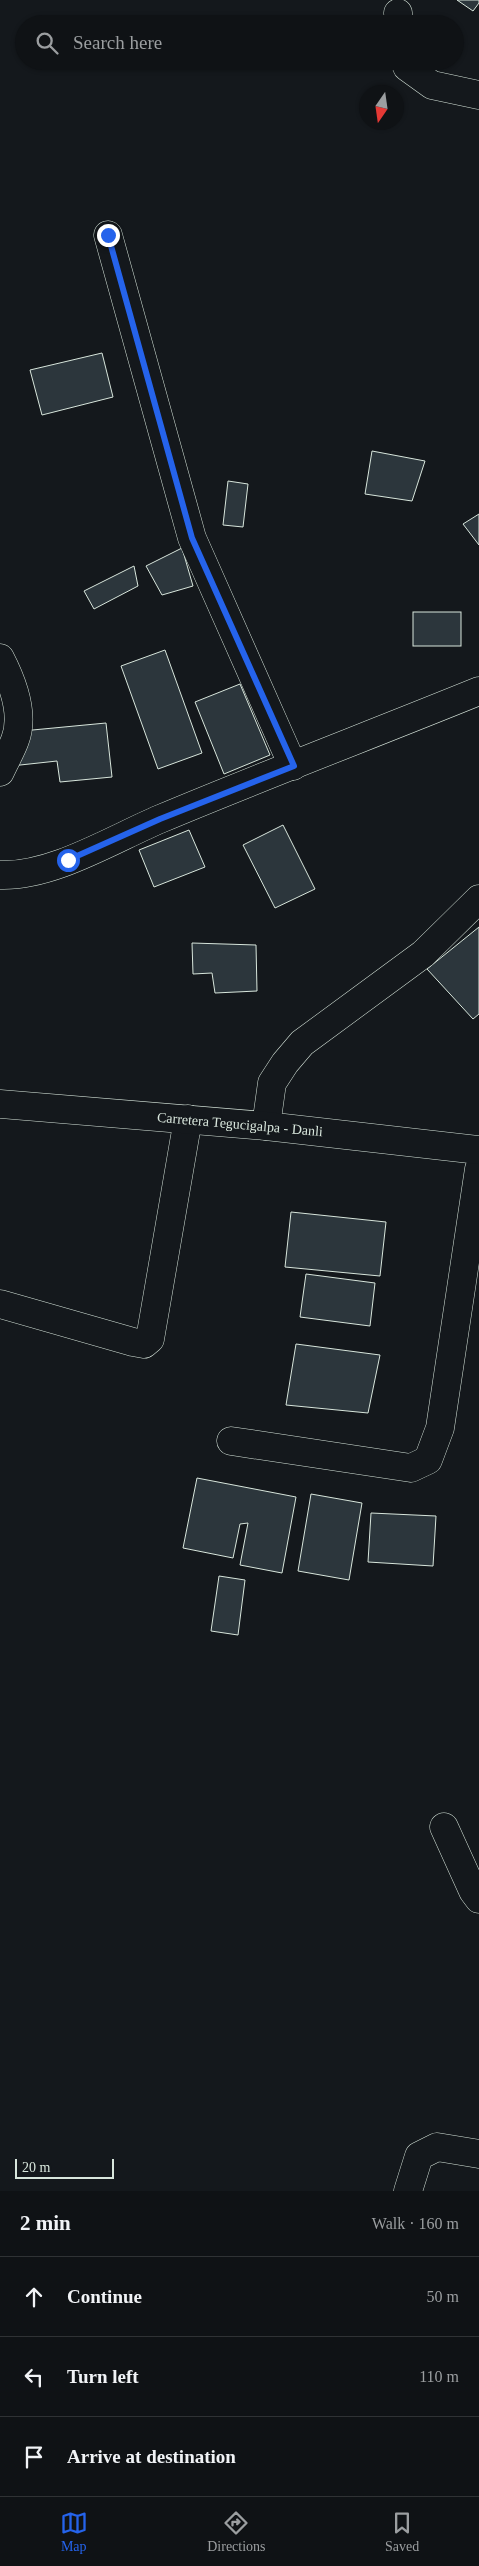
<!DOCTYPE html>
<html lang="en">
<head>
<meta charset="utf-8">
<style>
	:root { --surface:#0f1215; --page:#1d2022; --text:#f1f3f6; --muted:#9b9ea0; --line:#2f3234; --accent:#2563eb }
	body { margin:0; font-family:"Times New Roman",serif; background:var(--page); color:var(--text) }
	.compass { position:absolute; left:359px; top:85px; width:45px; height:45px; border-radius:50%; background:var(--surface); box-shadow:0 1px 4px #0004; rotate:193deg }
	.scale { position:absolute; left:15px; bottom:12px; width:99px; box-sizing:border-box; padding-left:5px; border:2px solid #d8e6dc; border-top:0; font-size:14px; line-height:18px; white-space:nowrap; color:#d8e6dc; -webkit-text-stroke:4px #14181c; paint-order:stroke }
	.stop { position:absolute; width:15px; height:15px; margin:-11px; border:4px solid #2563eb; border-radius:50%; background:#fff }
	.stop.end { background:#2563eb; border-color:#fff; box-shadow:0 1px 5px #0008 }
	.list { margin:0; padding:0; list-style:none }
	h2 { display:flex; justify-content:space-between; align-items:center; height:65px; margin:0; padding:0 20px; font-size:21px }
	h2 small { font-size:16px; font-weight:400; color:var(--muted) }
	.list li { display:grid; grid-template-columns:32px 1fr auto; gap:15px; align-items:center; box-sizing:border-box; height:80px; padding:0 20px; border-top:1px solid var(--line) }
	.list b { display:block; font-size:19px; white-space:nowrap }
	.list em { font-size:16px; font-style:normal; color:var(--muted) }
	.icon { flex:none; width:28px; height:28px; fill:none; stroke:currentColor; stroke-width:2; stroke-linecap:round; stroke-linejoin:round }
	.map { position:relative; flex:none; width:479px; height:2191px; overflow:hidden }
	.search { position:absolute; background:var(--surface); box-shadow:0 1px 4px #0004; left:15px; right:15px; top:15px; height:55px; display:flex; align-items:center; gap:12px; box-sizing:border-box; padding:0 18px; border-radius:28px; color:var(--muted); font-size:19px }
	.sheet { height:305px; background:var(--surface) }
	nav { display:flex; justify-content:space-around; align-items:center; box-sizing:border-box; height:70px; border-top:1px solid var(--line); background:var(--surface); font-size:14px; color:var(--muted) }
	nav a { display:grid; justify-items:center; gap:2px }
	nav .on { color:var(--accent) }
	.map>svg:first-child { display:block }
	.building { fill:#2c363c; stroke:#d8e6dc }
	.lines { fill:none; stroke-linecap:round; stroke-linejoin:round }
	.minor-casing { stroke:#d8e6dc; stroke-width:29 }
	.trunk-casing { stroke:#d8e6dc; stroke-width:29 }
	.minor { stroke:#14181c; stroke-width:28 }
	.trunk { stroke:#14181c; stroke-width:28 }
	.route { stroke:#2563eb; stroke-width:6 }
	.labels { text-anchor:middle; stroke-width:4; stroke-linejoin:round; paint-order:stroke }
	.street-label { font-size:14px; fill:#d8e6dc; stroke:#14181c }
</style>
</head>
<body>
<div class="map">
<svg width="479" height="2191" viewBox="0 0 479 2191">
	<rect width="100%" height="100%" fill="#14181c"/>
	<g class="building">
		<polygon points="457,0 479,0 479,3 473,11"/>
		<polygon points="102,353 113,397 42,415 30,370"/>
		<polygon points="372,451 425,461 412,501 365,494"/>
		<polygon points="228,481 248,484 243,527 223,525"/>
		<polygon points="479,514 479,545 463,524"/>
		<polygon points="182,548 193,586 162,595 146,566"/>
		<polygon points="134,566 138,586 94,609 84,591"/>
		<rect x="413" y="612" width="48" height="34"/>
		<polygon points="165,650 202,753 158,769 121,666"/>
		<polygon points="240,684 270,755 224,774 195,702"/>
		<polygon points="106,723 112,777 60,782 57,761 11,766 22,731"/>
		<polygon points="283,825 315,889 275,908 243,845"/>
		<polygon points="189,830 205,867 154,887 139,850"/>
		<polygon points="479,927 479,1014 473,1019 427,969"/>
		<polygon points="192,943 256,945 257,991 215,993 212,973 193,974"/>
		<polygon points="291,1212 386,1222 380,1276 285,1267"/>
		<polygon points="306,1274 375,1283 370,1326 300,1317"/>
		<polygon points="296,1344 380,1355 368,1413 286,1405"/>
		<polygon points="197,1478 296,1497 282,1573 240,1565 248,1523 240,1524 233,1558 183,1548"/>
		<polygon points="311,1494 362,1503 349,1580 298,1571"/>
		<polygon points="371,1513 436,1516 433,1566 368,1562"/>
		<polygon points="219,1576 245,1580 238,1635 211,1631"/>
	</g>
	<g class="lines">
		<g class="minor-casing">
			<g id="minor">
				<polyline points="398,13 399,24"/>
				<polyline points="405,61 407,67 432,85 479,95"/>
				<polyline points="108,235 192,538 293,766"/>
				<path d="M0,658c12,23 25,56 15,82 -4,11 -10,21 -15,32"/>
				<path d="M0,875c52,2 113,-36 160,-56 105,-44 213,-85 319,-128"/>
				<polyline points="266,1126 272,1083 285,1063 302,1043 423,954 479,899"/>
				<polyline points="0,1304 133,1342 144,1344 150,1339 188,1119"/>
				<polyline points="231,1441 411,1468 428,1460 440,1428 479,1169"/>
				<polyline points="444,1827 473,1891 479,1899"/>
				<polyline points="408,2191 419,2156 437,2147 479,2154"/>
			</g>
		</g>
		<g class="trunk-casing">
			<polyline id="trunk" points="0,1104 266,1126 479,1150"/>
		</g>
		<use href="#minor" class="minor"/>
		<use href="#trunk" class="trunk"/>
	</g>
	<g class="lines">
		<polyline class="route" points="68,860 160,819 294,766 192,538 108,235"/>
	</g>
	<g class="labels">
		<g class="street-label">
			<text transform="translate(240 1124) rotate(5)" y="5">Carretera Tegucigalpa - Danli</text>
		</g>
	</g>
</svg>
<svg class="compass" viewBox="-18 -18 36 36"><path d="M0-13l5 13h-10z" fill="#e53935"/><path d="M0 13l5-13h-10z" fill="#9b9ea0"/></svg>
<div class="scale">20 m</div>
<div class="stop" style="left:68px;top:860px"></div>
<div class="stop end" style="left:108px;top:235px"></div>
<div class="search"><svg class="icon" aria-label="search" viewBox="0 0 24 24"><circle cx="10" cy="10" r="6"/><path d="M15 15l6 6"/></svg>Search here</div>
</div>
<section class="sheet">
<h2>2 min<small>Walk · 160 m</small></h2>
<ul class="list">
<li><svg class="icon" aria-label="ahead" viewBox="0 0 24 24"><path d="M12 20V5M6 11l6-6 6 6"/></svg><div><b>Continue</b></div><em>50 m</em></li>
<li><svg class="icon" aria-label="left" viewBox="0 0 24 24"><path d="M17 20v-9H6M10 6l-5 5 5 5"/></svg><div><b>Turn left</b></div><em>110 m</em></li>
<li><svg class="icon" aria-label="arrive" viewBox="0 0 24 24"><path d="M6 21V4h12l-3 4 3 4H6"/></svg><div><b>Arrive at destination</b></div></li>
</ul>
</section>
<nav>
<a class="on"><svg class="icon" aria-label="map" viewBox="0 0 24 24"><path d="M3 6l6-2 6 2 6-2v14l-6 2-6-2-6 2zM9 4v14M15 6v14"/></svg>Map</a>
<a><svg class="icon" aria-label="directions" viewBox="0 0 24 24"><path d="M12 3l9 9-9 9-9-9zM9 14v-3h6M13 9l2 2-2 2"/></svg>Directions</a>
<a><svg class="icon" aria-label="saved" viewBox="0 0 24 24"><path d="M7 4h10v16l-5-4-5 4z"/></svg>Saved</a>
</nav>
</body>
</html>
